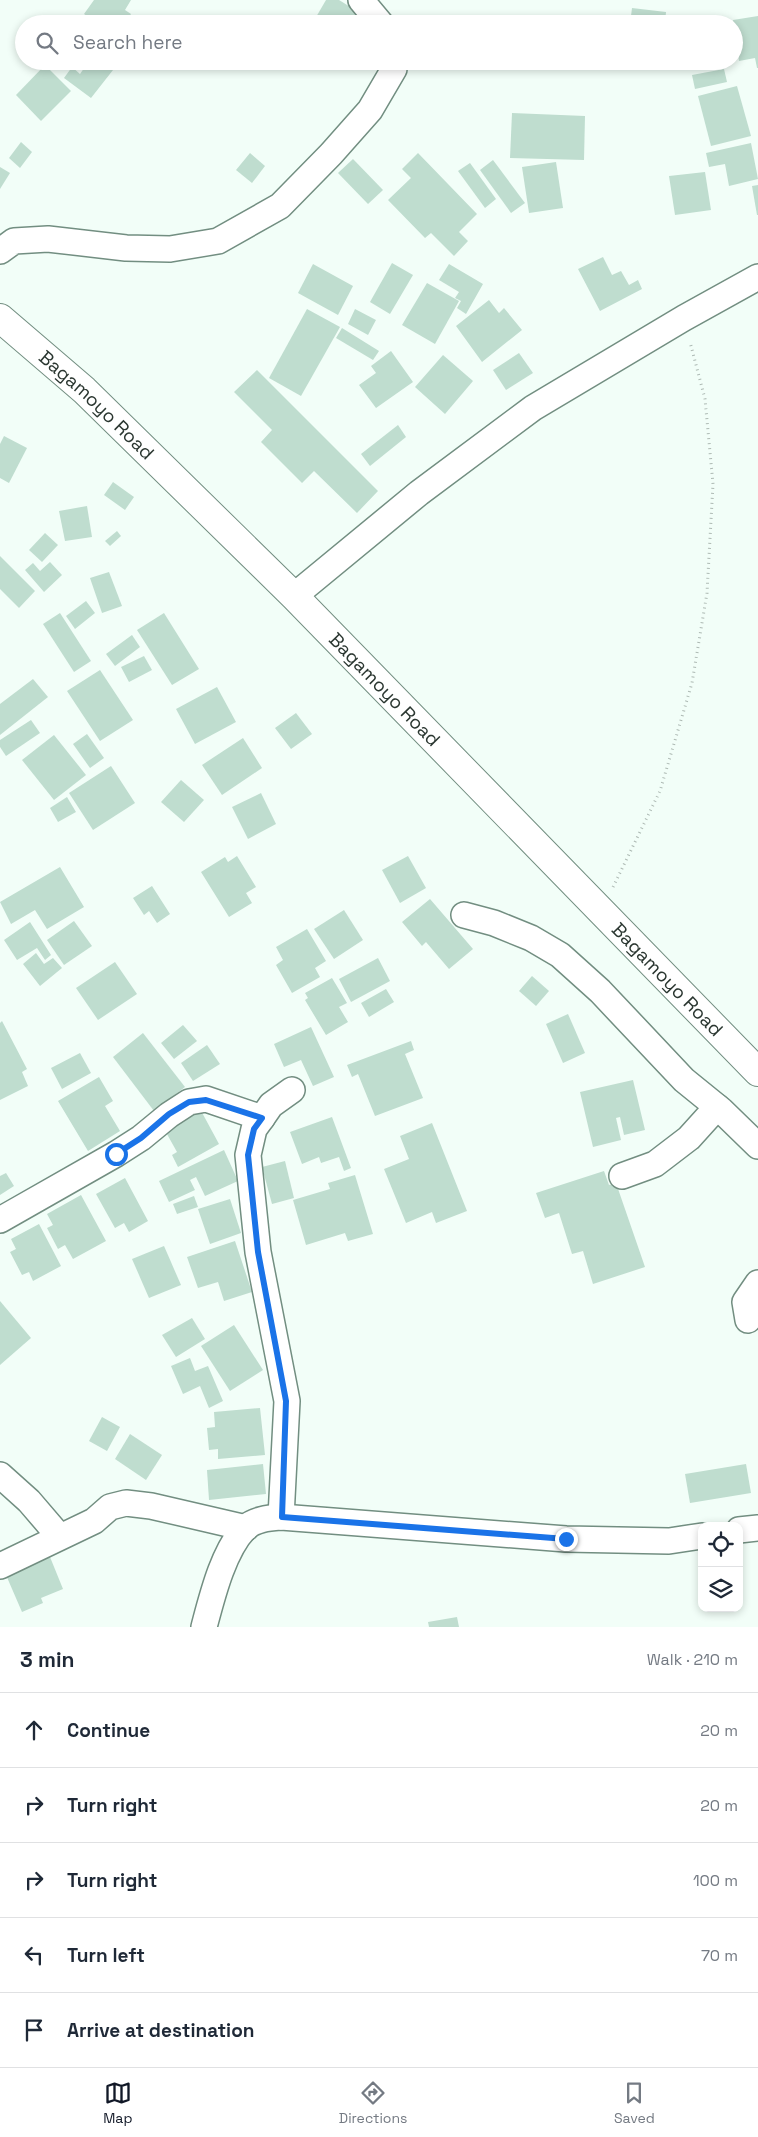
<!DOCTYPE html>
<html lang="en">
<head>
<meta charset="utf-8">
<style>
	:root { --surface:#fff; --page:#f6f6f7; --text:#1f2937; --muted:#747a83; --line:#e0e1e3; --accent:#111827 }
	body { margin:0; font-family:"Space Grotesk",sans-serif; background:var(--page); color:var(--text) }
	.controls { position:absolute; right:15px; bottom:15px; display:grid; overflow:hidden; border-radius:10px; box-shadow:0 2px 8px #0003 }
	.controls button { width:45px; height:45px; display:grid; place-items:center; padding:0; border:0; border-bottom:1px solid var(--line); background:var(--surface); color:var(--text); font:25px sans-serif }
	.stop { position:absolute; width:15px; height:15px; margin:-11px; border:4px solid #1a73e8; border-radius:50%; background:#fff }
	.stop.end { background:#1a73e8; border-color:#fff; box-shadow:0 1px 5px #0008 }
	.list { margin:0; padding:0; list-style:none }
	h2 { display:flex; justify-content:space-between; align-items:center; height:65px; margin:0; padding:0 20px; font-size:21px }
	h2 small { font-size:16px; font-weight:400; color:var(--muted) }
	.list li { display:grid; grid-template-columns:32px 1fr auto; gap:15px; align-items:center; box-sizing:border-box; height:75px; padding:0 20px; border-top:1px solid var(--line) }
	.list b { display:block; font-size:19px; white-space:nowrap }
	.list em { font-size:16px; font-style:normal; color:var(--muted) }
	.icon { flex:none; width:28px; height:28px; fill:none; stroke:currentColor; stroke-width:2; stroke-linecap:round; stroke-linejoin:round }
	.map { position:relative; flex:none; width:758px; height:1627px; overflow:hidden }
	.search { position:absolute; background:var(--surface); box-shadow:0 2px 8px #0003; left:15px; right:15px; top:15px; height:55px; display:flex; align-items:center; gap:12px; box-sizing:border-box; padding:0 18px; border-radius:28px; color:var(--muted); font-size:19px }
	.sheet { height:440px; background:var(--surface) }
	nav { display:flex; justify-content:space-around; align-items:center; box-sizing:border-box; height:70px; border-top:1px solid var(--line); background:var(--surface); font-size:14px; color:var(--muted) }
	nav a { display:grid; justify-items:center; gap:2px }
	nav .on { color:var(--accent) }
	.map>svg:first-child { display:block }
	.building { fill:#bfddcf }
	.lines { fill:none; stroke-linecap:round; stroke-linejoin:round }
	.street-casing { stroke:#728e81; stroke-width:28 }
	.highway-casing { stroke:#728e81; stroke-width:30 }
	.path { stroke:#aebab4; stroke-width:3; stroke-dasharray:1 4; stroke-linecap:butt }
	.street { stroke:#fff; stroke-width:25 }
	.highway { stroke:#fff; stroke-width:28 }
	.route { stroke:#1a73e8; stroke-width:6 }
	.labels { text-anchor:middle; stroke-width:5; stroke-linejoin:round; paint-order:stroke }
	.street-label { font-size:19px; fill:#2b3731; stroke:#f2fef8 }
</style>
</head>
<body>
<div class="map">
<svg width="758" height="1627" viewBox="0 0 758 1627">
	<rect width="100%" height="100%" fill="#f2fef8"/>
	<g class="building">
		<polygon points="94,0 131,0 125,10 131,14 125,24 99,24 84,14"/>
		<polygon points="326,0 339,0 360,13 353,24 312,24"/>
		<polygon points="632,8 666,12 665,24 630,24"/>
		<polygon points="758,16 758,68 757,68 755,58 739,61 733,20"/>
		<polygon points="89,61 101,61 113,70 91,98 64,78 72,67 80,74"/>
		<polygon points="45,65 71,91 41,121 16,95"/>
		<polygon points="724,69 727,82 695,89 692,75"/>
		<polygon points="737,86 751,136 711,146 698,96"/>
		<polygon points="512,113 585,116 584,160 510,158"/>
		<polygon points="21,142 32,152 20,168 9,158"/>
		<polygon points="751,143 758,179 729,186 725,164 709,167 706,153"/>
		<polygon points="250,153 265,166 252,183 236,170"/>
		<polygon points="418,153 477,214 459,232 468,241 454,256 431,233 425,238 388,200 411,178 402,169"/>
		<polygon points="353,159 383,190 368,204 338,173"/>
		<polygon points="493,160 525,203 511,213 480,170"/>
		<polygon points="556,162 563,208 529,213 522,167"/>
		<polygon points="470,163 496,199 485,208 458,171"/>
		<polygon points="0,167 10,173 0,189"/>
		<polygon points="705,172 711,210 675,215 669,176"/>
		<polygon points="758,185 758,215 757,215 752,186"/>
		<polygon points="603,257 612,275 621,271 629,285 638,280 642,289 600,311 578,269"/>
		<polygon points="392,263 413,275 390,314 370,302"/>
		<polygon points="313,264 353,286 338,315 298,293"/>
		<polygon points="449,264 483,284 466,314 457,308 461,301 455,298 459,292 439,280"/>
		<polygon points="427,283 459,301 435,344 402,325"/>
		<polygon points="489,300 499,313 504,308 522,330 482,362 456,326"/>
		<polygon points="307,309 340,327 301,396 269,378"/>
		<polygon points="355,309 376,320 368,335 348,324"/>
		<polygon points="342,328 379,351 373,360 336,338"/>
		<polygon points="391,351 413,382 376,408 359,385 376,373 371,366"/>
		<polygon points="519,353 533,373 506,390 493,370"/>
		<polygon points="443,355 473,381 445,414 415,387"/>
		<polygon points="257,370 378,491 357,513 314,471 302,483 261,442 272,430 234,392"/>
		<polygon points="398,425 406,437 370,466 361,454"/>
		<polygon points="4,436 27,448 9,483 0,478 0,444"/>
		<polygon points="113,482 134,497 125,510 104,495"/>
		<polygon points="87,506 92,537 65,541 59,511"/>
		<polygon points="117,531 121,536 110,546 105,541"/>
		<polygon points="45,533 58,545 42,562 29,550"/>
		<polygon points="0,556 35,591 19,608 0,589"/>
		<polygon points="50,562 62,575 44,592 25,570 33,563 40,571"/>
		<polygon points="109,572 122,606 102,613 90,578"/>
		<polygon points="86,601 95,613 75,629 66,616"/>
		<polygon points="60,613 91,661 74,672 43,624"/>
		<polygon points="164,613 199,669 172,685 137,630"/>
		<polygon points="132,635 140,647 115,666 106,654"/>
		<polygon points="144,656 152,670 129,682 121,667"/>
		<polygon points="100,670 133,720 100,741 67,691"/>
		<polygon points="33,679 48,697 0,735 0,704"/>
		<polygon points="217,687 236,722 195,744 176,709"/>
		<polygon points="296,713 312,734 291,749 275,728"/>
		<polygon points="31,720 40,733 6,756 0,747 0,740"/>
		<polygon points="87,734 104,758 90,768 73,744"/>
		<polygon points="54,735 86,775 54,800 22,760"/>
		<polygon points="243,738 262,768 222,795 202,765"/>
		<polygon points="111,766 135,803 93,830 69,793"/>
		<polygon points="181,780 204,800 184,822 161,802"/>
		<polygon points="261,793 276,824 248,839 232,807"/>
		<polygon points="67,797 76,812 58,822 50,808"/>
		<polygon points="237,856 256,887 246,893 252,903 229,917 201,872 225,857 228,862"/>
		<polygon points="408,856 426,888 400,903 382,870"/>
		<polygon points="60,867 84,907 47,929 35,910 11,924 0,902"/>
		<polygon points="152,886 170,914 157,923 149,911 144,915 133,898"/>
		<polygon points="430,899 473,949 449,969 426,942 422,946 402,922"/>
		<polygon points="344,910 363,940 334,959 314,929"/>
		<polygon points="74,921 92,946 64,965 47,940"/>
		<polygon points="30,922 51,955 45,960 37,948 17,960 4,940"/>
		<polygon points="307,929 326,961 315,968 320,977 292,993 276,965 283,960 276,947"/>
		<polygon points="36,953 44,964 53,958 62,968 40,986 23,964"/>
		<polygon points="378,958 390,981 351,1002 339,979"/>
		<polygon points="115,962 137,994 98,1020 76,988"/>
		<polygon points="532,976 549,991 536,1006 519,991"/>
		<polygon points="332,978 347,1003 339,1007 348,1022 326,1035 305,1000 308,998 305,993"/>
		<polygon points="386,989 394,1002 369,1017 361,1003"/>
		<polygon points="568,1014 585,1053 563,1063 546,1024"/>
		<polygon points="2,1021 27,1069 22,1072 28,1086 0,1100 0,1023"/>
		<polygon points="183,1025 197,1041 174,1059 161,1043"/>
		<polygon points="311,1027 334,1077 313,1086 301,1060 284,1067 274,1044"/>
		<polygon points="143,1033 185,1087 154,1111 113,1057"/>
		<polygon points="411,1041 414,1050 405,1054 423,1098 375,1116 358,1074 352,1077 347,1065"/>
		<polygon points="207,1045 220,1064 193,1081 181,1063"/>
		<polygon points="80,1053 91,1073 62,1089 51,1068"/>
		<polygon points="99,1077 113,1101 105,1106 120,1131 88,1151 58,1101"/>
		<polygon points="633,1080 645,1130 624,1135 620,1117 616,1118 621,1140 593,1147 580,1092"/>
		<polygon points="199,1107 219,1144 178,1167 172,1155 177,1152 163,1127"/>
		<polygon points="332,1117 351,1168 344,1171 339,1157 321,1163 319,1157 302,1164 290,1132"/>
		<polygon points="432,1123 467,1211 436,1223 432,1212 406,1223 384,1169 409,1159 400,1136"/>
		<polygon points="224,1150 238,1181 205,1196 196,1177 190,1180 195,1190 169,1202 159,1181"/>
		<polygon points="285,1161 294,1198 272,1204 262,1167"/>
		<polygon points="604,1171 609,1185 616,1183 645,1267 593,1284 583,1251 572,1254 559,1213 545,1218 536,1193"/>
		<polygon points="6,1173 14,1186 0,1195 0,1176"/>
		<polygon points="355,1175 373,1234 348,1241 345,1233 306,1245 293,1200 330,1189 328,1183"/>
		<polygon points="125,1178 148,1221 129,1232 124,1223 115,1228 96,1194"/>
		<polygon points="81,1195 106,1241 73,1259 65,1245 58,1249 47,1228 53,1225 47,1214"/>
		<polygon points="194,1196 198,1207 177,1214 173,1204"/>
		<polygon points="230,1199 241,1233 210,1244 198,1209"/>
		<polygon points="39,1224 61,1266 33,1281 29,1272 22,1275 10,1252 16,1249 11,1239"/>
		<polygon points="235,1241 252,1292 224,1301 218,1282 198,1288 187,1257"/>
		<polygon points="164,1246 181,1285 149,1298 132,1259"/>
		<polygon points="0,1301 31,1338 0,1365"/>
		<polygon points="192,1318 205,1339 176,1357 162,1335"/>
		<polygon points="234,1325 263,1370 230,1391 201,1346"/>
		<polygon points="190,1358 195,1371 208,1366 223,1401 209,1408 200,1386 183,1394 171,1366"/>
		<polygon points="260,1408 265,1455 218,1459 218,1449 209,1450 207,1428 215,1427 214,1412"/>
		<polygon points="102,1417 120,1427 107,1451 89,1441"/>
		<polygon points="130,1434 162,1455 146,1480 115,1459"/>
		<polygon points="263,1464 266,1494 209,1500 207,1470"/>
		<polygon points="746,1464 751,1493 690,1503 685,1474"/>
		<polygon points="50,1557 63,1589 41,1598 43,1603 22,1612 6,1575"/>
		<polygon points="457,1617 459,1627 429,1627 428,1622"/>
	</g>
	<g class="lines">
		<g class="street-casing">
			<g id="street">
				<polyline points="361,0 381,24"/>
				<polyline points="0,251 14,241 48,239 126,248 170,249 218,241 280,206 331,154 370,110 394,69 393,61"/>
				<polyline points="294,596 419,493 533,408 684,318 758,277"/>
				<polyline points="464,915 494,923 531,938 560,955 600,991 684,1080 721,1110 758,1146"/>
				<polyline points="622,1176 655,1164 689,1138 717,1107"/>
				<polyline points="0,1220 116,1154 141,1138 169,1115 189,1102 206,1099 262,1118"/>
				<polyline points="748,1320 745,1302 758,1283"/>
				<polyline points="0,1475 29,1501 59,1536"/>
				<polyline points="281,1517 287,1401 258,1252 248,1155 254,1129 262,1118 271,1105 292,1090"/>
				<polyline points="739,1530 758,1528"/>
				<polyline points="0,1566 94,1521 110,1507 126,1503 151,1506 246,1528"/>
				<path d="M204,1627c8,-30 19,-76 41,-99 10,-9 24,-10 36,-11l285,22 103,2 33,-5"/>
			</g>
		</g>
		<g class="highway-casing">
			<g id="highway">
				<path id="s1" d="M0,318l84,72 210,206 464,476"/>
			</g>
		</g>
		<polyline class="path" points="613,887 660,791 692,683 707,593 713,484 705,399 690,342"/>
		<use href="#street" class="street"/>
		<use href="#highway" class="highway"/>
	</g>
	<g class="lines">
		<polyline class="route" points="116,1154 141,1138 169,1114 189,1102 206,1100 262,1118 254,1129 248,1155 258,1252 286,1401 282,1517 566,1539"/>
	</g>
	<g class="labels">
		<g class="street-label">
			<text dy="7" stroke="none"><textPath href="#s1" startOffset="130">Bagamoyo Road</textPath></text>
			<text dy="7" stroke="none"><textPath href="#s1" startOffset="535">Bagamoyo Road</textPath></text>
			<text dy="7" stroke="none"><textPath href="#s1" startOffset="940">Bagamoyo Road</textPath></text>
		</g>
	</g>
</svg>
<div class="controls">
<button><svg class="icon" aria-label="locate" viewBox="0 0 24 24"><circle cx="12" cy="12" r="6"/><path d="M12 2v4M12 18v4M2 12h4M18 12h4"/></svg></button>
<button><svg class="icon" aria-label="layers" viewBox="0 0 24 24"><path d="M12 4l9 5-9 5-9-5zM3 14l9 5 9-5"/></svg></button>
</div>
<div class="stop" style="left:116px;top:1154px"></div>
<div class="stop end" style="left:566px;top:1539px"></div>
<div class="search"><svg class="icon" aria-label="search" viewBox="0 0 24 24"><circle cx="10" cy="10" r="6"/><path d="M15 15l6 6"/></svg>Search here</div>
</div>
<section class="sheet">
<h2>3 min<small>Walk · 210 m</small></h2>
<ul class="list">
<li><svg class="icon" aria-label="ahead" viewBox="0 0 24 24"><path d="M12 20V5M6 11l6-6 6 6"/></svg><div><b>Continue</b></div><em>20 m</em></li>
<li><svg class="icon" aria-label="right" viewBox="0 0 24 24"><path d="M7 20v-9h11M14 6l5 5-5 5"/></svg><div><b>Turn right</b></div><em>20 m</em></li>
<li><svg class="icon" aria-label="right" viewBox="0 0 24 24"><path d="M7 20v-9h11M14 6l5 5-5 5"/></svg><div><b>Turn right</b></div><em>100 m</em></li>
<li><svg class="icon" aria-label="left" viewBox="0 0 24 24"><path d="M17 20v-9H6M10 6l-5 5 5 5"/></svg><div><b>Turn left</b></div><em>70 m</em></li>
<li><svg class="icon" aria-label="arrive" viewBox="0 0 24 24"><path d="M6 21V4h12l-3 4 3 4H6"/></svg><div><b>Arrive at destination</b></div></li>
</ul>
</section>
<nav>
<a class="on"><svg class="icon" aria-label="map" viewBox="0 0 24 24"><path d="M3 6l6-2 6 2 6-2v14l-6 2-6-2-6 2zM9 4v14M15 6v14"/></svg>Map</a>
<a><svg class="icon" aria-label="directions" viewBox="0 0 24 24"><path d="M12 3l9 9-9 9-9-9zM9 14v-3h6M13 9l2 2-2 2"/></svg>Directions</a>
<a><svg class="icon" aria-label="saved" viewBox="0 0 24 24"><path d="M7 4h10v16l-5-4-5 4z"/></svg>Saved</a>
</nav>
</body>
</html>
